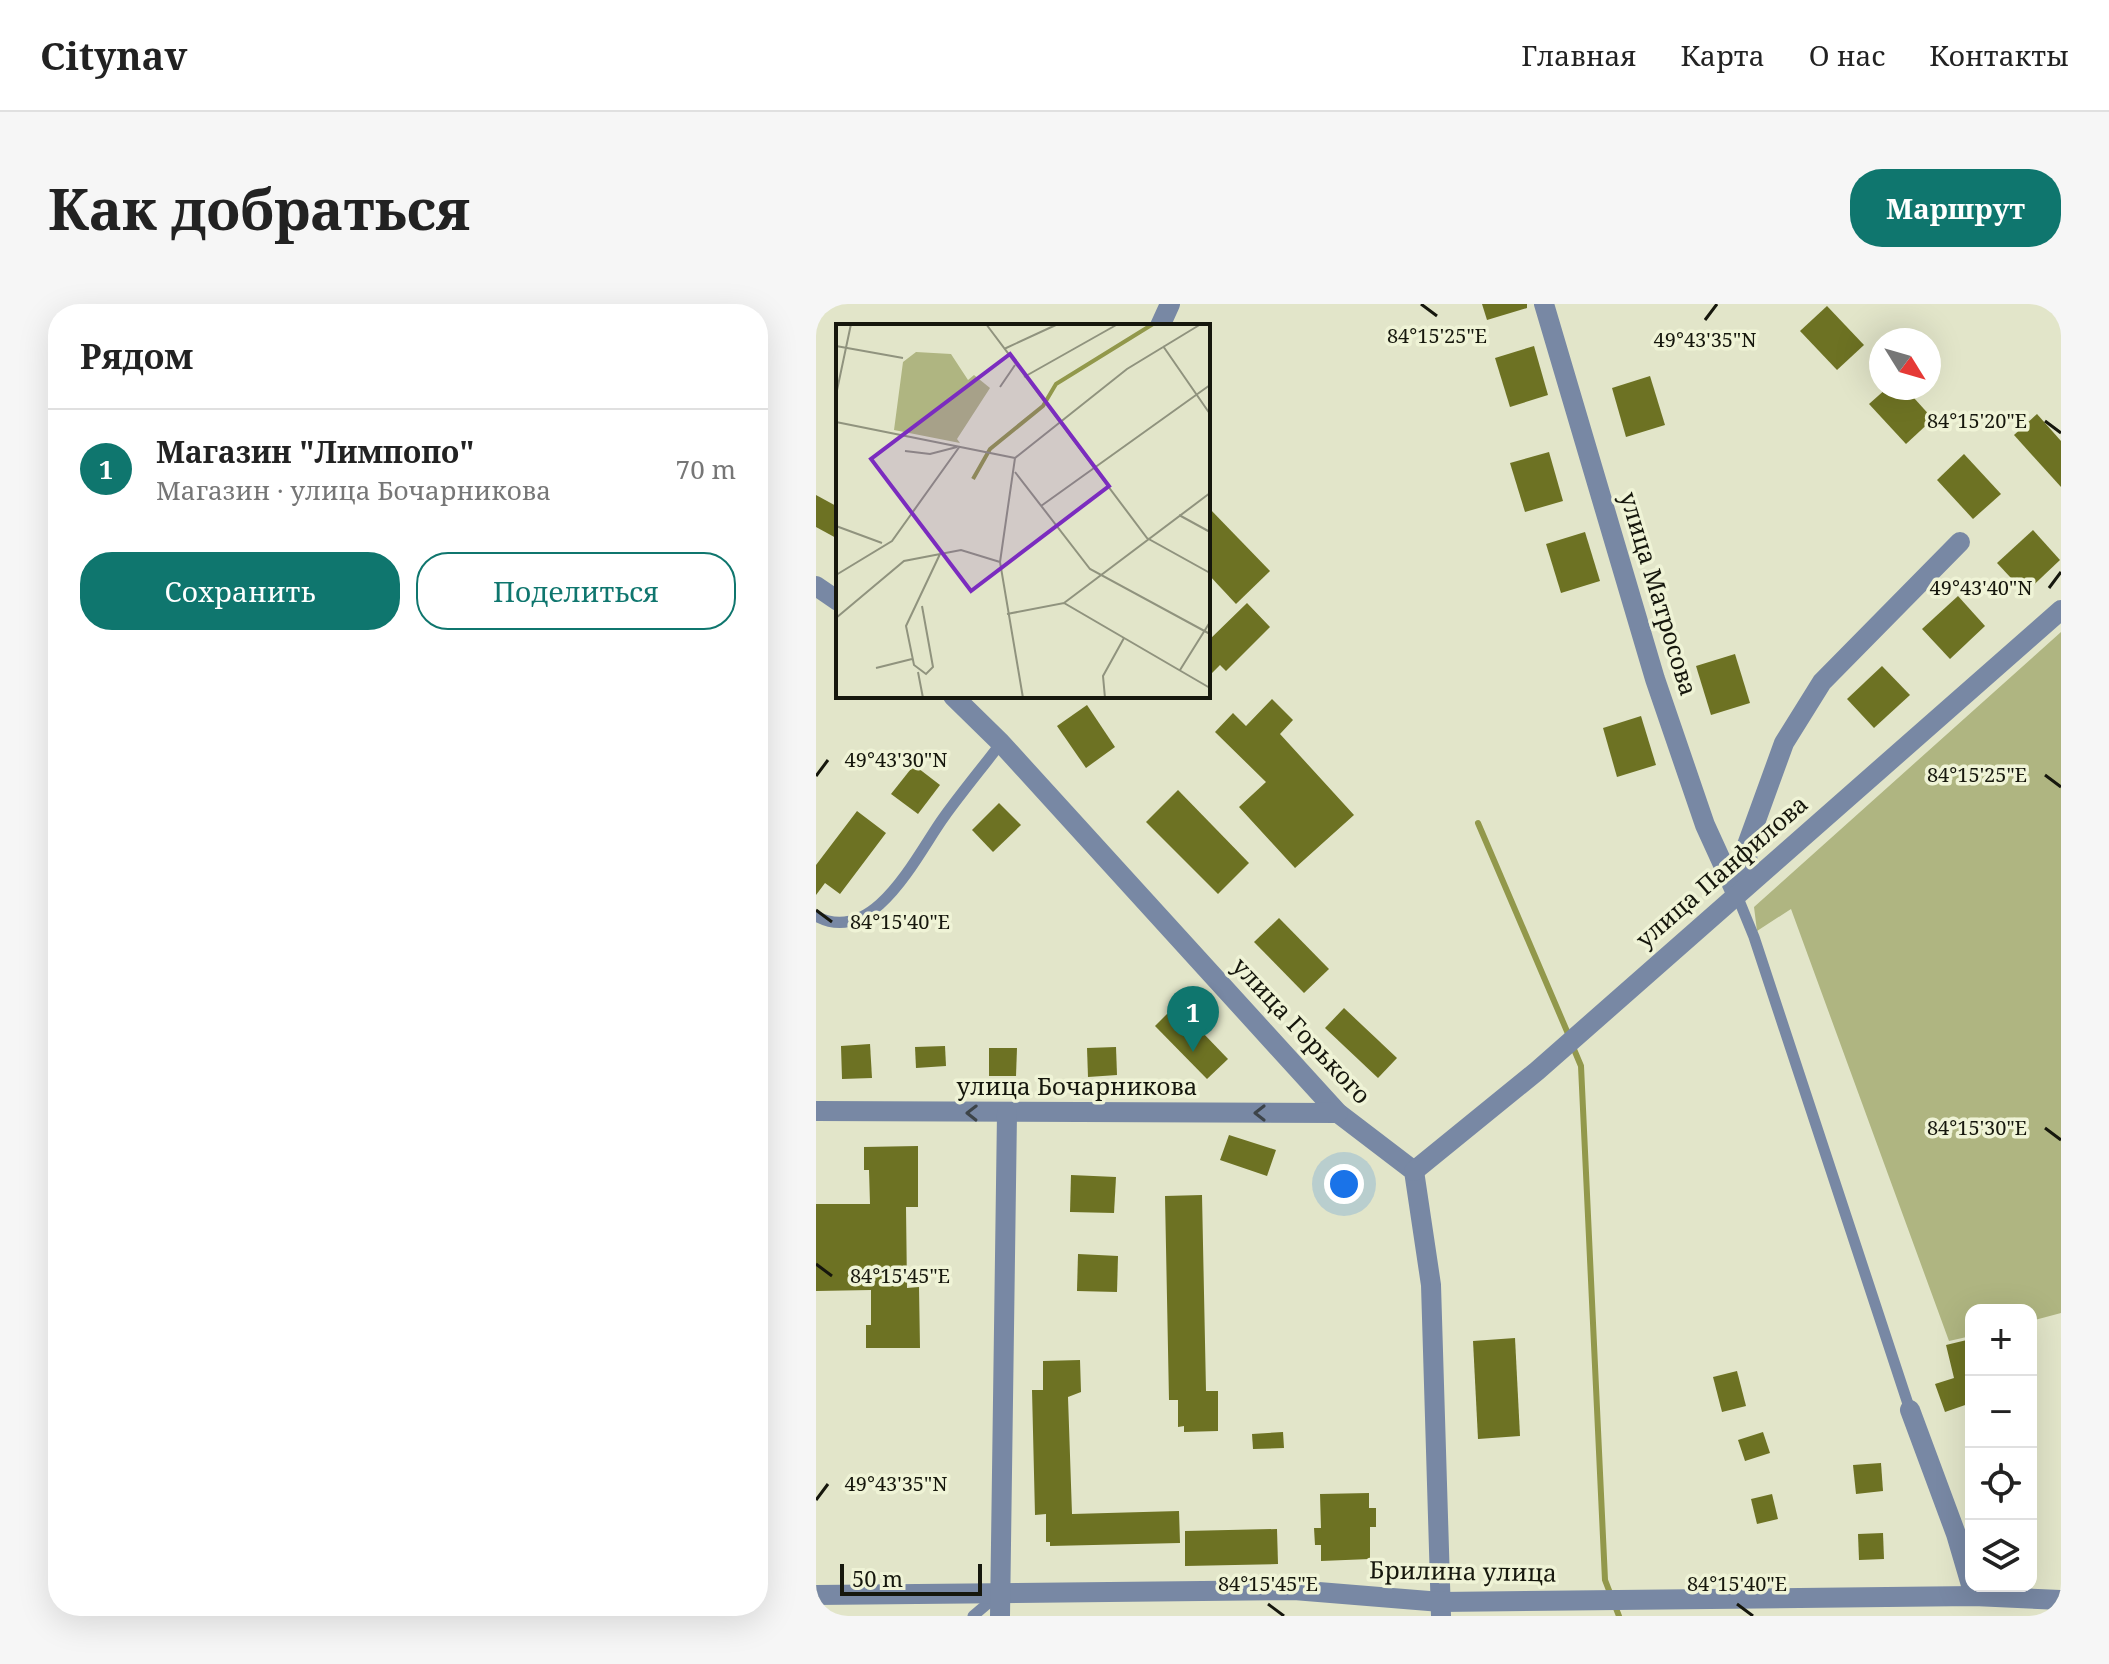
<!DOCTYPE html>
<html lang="ru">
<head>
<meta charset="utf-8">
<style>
	:root { --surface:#fff; --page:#f6f6f6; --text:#222; --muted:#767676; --line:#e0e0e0; --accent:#0f766e }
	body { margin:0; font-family:"Noto Serif",serif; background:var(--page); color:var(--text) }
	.controls { position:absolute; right:24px; bottom:24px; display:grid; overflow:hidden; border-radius:16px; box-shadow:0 8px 32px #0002 }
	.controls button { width:72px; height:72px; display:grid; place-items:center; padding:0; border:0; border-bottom:2px solid var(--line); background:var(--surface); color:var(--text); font:40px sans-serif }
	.compass { position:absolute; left:1053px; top:24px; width:72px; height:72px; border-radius:50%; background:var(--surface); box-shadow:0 8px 32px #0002; rotate:127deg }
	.scale { position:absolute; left:24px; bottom:20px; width:142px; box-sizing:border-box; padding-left:8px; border:4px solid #16170d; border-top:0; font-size:22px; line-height:28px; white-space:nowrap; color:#16170d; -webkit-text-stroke:6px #eff3d6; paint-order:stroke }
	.you { position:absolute; left:528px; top:880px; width:28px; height:28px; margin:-20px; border:6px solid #fff; border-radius:50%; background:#1a73e8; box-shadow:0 0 0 12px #1a73e833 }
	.badge { display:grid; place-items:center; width:52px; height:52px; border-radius:50%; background:var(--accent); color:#fff; font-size:26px; font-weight:700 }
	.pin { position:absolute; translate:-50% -66px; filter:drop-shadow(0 2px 4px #0008) }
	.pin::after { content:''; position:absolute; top:42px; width:28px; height:24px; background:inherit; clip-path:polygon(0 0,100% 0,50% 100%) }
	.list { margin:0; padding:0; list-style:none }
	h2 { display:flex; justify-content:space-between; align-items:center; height:104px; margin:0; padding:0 32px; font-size:34px }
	h2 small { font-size:26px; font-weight:400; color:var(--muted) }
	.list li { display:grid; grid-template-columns:52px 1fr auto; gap:24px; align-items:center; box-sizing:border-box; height:120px; padding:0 32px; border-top:2px solid var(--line) }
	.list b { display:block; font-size:30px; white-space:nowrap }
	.list p { margin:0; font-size:26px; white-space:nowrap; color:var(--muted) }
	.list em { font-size:26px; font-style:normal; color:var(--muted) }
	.actions { display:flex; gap:16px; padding:24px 32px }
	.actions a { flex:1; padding:18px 0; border:2px solid var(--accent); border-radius:32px; text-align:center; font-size:28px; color:var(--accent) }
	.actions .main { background:var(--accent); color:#fff }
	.icon { flex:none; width:44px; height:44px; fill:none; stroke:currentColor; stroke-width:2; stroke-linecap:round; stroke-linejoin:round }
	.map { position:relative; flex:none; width:1245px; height:1312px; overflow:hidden; border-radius:32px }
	header { display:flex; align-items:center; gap:48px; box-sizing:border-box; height:112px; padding:0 40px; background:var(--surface); border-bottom:2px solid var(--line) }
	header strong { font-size:38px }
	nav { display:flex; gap:44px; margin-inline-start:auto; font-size:28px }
	.intro { display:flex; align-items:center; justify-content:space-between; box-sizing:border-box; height:192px; padding:0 48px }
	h1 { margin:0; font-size:56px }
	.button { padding:20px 36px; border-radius:32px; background:var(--accent); color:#fff; font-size:28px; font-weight:700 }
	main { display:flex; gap:48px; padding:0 48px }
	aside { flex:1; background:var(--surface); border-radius:32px; box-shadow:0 8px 32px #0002 }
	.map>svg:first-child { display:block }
	.green { fill:#afb581 }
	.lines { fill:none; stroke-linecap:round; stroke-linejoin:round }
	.stream { stroke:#92984b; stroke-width:6 }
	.building { fill:#6d7223 }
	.service { stroke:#7888a4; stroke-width:11 }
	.minor { stroke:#7888a4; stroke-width:20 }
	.oneway { stroke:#3d4449 }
	.ticks { fill:none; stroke:#16170d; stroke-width:3 }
	.labels { text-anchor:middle; stroke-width:7; stroke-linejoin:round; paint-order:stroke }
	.street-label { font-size:24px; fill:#16170d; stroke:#eff3d6 }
	.inset-river { fill:none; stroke:#92984b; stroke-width:4 }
	.inset-road { fill:none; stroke:#90937e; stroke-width:2 }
	.view { fill:#7b2cbf; fill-opacity:0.15; stroke:#7b2cbf; stroke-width:4 }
	.inset-edge { fill:none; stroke:#16170d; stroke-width:4 }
	.ticks-label { font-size:20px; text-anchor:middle; fill:#16170d; stroke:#eff3d6; stroke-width:7; stroke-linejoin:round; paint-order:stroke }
</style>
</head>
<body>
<header>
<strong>Citynav</strong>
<nav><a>Главная</a><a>Карта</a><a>О нас</a><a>Контакты</a></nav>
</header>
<div class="intro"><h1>Как добраться</h1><a class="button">Маршрут</a></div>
<main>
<aside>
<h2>Рядом<small></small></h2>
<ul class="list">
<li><span class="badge">1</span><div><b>Магазин &quot;Лимпопо&quot;</b><p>Магазин · улица Бочарникова</p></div><em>70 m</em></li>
</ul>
<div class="actions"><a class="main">Сохранить</a><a>Поделиться</a></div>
</aside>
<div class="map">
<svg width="1245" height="1312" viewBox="0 0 1245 1312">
	<rect width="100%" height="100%" fill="#e2e5c9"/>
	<polygon class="green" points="1245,328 1245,1009 1215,1017 1215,1006 1155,1006 1155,1032 1133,1037 975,605 941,627 938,603"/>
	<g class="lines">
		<g class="stream">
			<polyline points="662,519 753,732"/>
			<polyline points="757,743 765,762 789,1276 803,1312"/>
		</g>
	</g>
	<g class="building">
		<polygon points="666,0 711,0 711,4 671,16"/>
		<polygon points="1011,2 1048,41 1021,66 984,27"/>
		<polygon points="718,42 732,91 694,103 679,54"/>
		<polygon points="834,72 849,121 810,133 796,84"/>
		<polygon points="1071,84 1089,84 1117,115 1090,140 1053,100"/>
		<polygon points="1221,110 1245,137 1245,183 1198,131"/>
		<polygon points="733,148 747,197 709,208 694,159"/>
		<polygon points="1148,150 1185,190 1157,215 1121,176"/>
		<polygon points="0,191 22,203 22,235 0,223"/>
		<polygon points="392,203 454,267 420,300 392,270"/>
		<polygon points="1217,226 1244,256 1209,289 1181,259"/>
		<polygon points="769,228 784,277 745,289 730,240"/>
		<polygon points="1142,292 1169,322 1134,355 1106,325"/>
		<polygon points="431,299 454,323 410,367 404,361 392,373 392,337"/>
		<polygon points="919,350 934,399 895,411 880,362"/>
		<polygon points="1066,362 1094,391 1058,424 1031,395"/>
		<polygon points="456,395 477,416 464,430 538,511 479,564 423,503 450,478 399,428 417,409 430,422"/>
		<polygon points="271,401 299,443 270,464 241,422"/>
		<polygon points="825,412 840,461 801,473 787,424"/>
		<polygon points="98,461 124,481 102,510 75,490"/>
		<polygon points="362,486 433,559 402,590 330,518"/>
		<polygon points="183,499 205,521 177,548 156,526"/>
		<polygon points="41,507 70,529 24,590 9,579 0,591 0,561"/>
		<polygon points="463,614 513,665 488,689 438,638"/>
		<polygon points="360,701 412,755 391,775 339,722"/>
		<polygon points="528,704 581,754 562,774 509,724"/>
		<polygon points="54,740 56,774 26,775 25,742"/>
		<polygon points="129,742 130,762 100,764 99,743"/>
		<polygon points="300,743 301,771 272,773 271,744"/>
		<polygon points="173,744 201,744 200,772 173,772"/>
		<polygon points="413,831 460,846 451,872 404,856"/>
		<polygon points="102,842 102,903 90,903 91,984 103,983 104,1044 50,1044 50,1021 55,1021 55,986 0,987 0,900 54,900 53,866 48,866 48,843"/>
		<polygon points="255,871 300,873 298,909 254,908"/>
		<polygon points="386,891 390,1087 402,1087 402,1127 368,1128 368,1122 362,1123 362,1096 353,1096 349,892"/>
		<polygon points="262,950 302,952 301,988 261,987"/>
		<polygon points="699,1034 704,1132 662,1135 657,1037"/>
		<polygon points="1155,1035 1155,1099 1129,1108 1119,1080 1138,1074 1130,1041"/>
		<polygon points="264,1056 265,1088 252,1093 256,1210 363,1207 364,1239 234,1242 234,1238 230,1238 230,1210 219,1211 216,1086 227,1086 227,1057"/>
		<polygon points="921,1067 930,1102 906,1108 897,1073"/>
		<polygon points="467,1128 468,1144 437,1145 436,1130"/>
		<polygon points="947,1128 954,1149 929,1157 922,1136"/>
		<polygon points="1065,1159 1067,1187 1040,1190 1037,1161"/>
		<polygon points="553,1189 553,1204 560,1204 560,1223 554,1223 554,1255 505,1257 505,1241 499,1241 498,1224 505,1224 504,1190"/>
		<polygon points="956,1190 962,1215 941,1220 935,1195"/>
		<polygon points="461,1225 462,1260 369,1262 369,1227"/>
		<polygon points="1067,1229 1068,1255 1043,1256 1042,1230"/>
	</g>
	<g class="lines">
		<g class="service">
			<polyline points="920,589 938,633 1094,1106"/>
			<path d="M0,612c58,32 101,-62 128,-99 18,-25 38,-49 57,-74"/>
			<polyline points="157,1312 183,1290"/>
		</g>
		<g class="minor">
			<polyline points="728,0 839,375 889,521 920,589"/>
			<polyline points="344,22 354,0"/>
			<polyline points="0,282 22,297"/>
			<polyline points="137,392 185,439 522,809 598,867 615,981 625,1312"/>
			<polyline points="932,579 931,541 968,439 1006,378 1144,238"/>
			<polyline points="0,807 522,809"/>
			<polyline points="598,867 721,767 1245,306"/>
			<polyline points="1094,1106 1140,1230 1155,1281"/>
			<polyline points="0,1291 478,1286 625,1298 1158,1292 1245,1296"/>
			<polyline points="184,1312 191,809"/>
		</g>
	</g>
	<defs><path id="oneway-chevron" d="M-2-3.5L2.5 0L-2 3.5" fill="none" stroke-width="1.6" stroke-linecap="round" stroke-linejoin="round" transform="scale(2)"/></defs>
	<g class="oneway">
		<use href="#oneway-chevron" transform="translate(156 809) rotate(-179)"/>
		<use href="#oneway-chevron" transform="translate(444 809) rotate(180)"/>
	</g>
	<path class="ticks" d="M605,0l16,12M889,16l12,-16M1229,117l16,12M1233,284l12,-16M1229,471l16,12M0,472l12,-16M0,606l16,12M1229,824l16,12M0,960l16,12M0,1196l12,-16M452,1300l16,12M921,1300l16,12"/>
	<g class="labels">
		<g class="street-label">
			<text transform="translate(842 290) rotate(73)" y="8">улица Матросова</text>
			<text transform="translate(906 568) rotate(-41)" y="8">улица Панфилова</text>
			<text transform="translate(485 727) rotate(47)" y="8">улица Горького</text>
			<text x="261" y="791">улица Бочарникова</text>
			<text transform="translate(647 1268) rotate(1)" y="8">Брилина улица</text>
		</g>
	</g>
	<g transform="translate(20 20)">
		<rect width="374" height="374" fill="#e2e5c9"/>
		<path d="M80,28l35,2 17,26 6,-5 16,13 -33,51 3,4 -66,-13 9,-68z" fill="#afb581"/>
		<path class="inset-river" d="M137,155l17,-30 53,-43 13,-22 97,-60"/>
		<path class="inset-road" d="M150,0l161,214 63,35M0,22l67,12M327,22l47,68M168,25l54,-25M188,53l94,-53M164,63l15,-22M0,71l15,-71M0,98l179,36M69,127l25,3 27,-7M179,148l75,97 120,65M205,182l169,-121M343,191l31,17M0,202l46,17M0,251l56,-34 68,-95M228,279l146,-110M86,282l11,61 -7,7 -12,-9 -8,-39 34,-72M171,290l57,-11 146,85M0,294l68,-57 57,-11 39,12M40,344l36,-9M344,346l30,-48M82,348l5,26M187,374l-23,-136 15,-104 112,-89 74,-45M269,374l-2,-22 21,-38"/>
		<path class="view" d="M174,30l99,132 -138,105 -100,-132z"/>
		<rect width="374" height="374" class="inset-edge"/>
	</g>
	<g class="ticks-label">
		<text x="621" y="39">84°15'25"E</text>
		<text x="889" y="43">49°43'35"N</text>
		<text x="1161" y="124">84°15'20"E</text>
		<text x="1165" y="291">49°43'40"N</text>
		<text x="80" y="463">49°43'30"N</text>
		<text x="1161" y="478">84°15'25"E</text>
		<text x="84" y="625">84°15'40"E</text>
		<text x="1161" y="831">84°15'30"E</text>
		<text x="84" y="979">84°15'45"E</text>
		<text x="80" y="1187">49°43'35"N</text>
		<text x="452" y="1287">84°15'45"E</text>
		<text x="921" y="1287">84°15'40"E</text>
	</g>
</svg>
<div class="controls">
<button>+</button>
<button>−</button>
<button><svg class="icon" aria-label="locate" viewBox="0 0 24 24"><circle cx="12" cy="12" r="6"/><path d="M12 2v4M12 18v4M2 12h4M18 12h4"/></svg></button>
<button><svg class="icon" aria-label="layers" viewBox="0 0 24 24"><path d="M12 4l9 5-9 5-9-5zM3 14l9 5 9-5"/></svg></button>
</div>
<svg class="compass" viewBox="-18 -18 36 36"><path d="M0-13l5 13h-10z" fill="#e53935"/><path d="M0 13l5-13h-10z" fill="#767676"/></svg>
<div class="scale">50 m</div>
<div class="you"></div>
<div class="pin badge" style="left:377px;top:748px">1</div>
</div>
</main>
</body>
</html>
